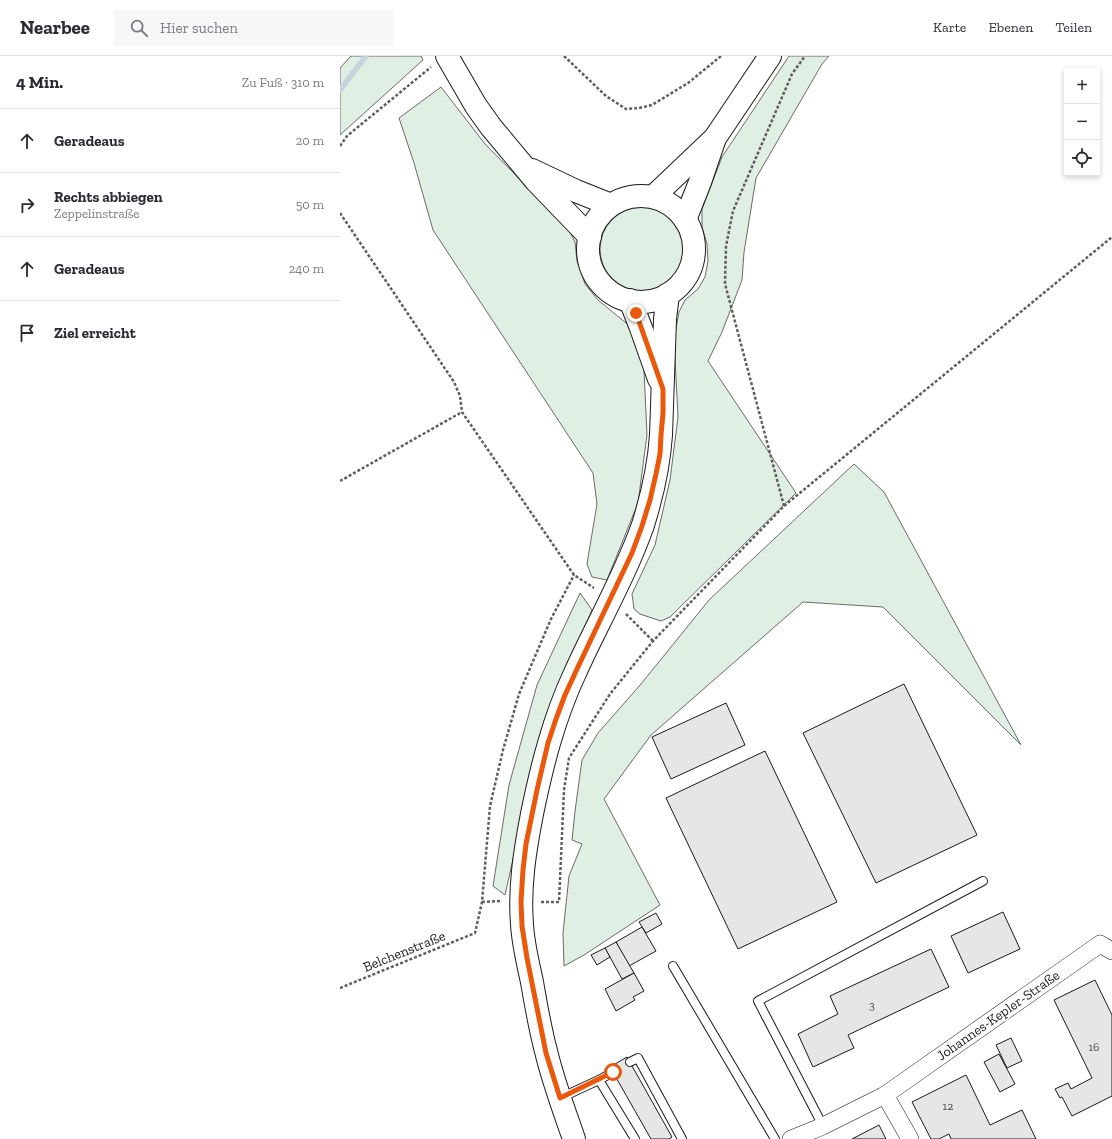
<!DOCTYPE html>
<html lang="de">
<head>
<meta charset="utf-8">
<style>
	:root { --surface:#fff; --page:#f7f7f7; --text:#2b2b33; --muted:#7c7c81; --line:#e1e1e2 }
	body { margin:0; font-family:"Zilla Slab",serif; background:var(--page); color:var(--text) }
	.controls { position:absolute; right:12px; top:12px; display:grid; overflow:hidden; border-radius:0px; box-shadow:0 2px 6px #0003 }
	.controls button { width:36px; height:36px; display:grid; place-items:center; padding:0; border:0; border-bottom:1px solid var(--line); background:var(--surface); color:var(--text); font:20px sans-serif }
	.stop { position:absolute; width:12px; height:12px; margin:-9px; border:3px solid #ea580c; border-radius:50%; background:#fff }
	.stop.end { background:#ea580c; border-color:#fff; box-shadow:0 1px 4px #0008 }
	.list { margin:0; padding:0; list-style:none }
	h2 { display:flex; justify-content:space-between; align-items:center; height:52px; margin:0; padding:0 16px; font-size:17px }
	h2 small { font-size:13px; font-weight:400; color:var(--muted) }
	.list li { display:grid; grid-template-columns:26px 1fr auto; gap:12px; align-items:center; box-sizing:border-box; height:64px; padding:0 16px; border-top:1px solid var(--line) }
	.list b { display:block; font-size:15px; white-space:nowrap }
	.list p { margin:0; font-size:13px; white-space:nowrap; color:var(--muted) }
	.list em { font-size:13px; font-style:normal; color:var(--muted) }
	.icon { flex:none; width:22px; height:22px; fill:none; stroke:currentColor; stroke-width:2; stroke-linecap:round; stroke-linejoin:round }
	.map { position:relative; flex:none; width:772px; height:1083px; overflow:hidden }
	header { display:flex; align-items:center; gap:24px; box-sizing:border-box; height:56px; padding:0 20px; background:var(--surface); border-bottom:1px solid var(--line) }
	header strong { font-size:19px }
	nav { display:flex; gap:22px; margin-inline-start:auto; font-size:14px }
	.search { width:280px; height:36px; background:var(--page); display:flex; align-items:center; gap:10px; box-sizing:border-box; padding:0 14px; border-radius:0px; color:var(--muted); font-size:15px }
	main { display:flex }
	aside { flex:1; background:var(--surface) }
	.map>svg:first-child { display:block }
	.green { fill:#e0efe3; stroke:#6a6a6a }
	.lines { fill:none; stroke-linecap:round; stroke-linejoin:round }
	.stream { stroke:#c6d2dc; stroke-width:5.5 }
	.building { fill:#e6e6e6; stroke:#1a1a1a }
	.lane-casing { stroke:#1a1a1a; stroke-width:10 }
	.street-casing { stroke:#1a1a1a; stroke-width:18 }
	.primary-casing { stroke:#1a1a1a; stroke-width:24 }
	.path { stroke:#5f5f5f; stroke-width:2.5; stroke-dasharray:3 2; stroke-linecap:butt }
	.lane { stroke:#fff; stroke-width:8 }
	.street { stroke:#fff; stroke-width:17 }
	.primary { stroke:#fff; stroke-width:22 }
	.route { stroke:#ea580c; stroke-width:5 }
	.labels { text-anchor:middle; stroke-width:3; stroke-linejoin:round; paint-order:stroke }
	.number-label { font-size:12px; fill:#4d4d4d }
	.street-label { font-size:14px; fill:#1a1a1a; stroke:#fff }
</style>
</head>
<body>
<header>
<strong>Nearbee</strong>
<div class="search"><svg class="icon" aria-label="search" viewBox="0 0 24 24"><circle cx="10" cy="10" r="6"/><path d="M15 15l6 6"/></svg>Hier suchen</div>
<nav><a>Karte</a><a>Ebenen</a><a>Teilen</a></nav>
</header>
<main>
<aside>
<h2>4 Min.<small>Zu Fuß · 310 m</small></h2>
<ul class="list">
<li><svg class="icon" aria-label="ahead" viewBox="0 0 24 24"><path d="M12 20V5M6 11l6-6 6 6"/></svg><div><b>Geradeaus</b></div><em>20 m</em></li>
<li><svg class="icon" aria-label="right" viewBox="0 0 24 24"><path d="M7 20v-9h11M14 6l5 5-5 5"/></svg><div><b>Rechts abbiegen</b><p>Zeppelinstraße</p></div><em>50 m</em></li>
<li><svg class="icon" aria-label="ahead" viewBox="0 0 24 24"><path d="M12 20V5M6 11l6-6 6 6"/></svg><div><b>Geradeaus</b></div><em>240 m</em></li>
<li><svg class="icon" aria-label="arrive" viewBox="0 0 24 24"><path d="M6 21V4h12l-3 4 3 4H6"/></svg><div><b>Ziel erreicht</b></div></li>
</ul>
</aside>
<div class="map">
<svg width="772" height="1083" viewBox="0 0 772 1083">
	<rect width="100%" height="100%" fill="#fff"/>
	<g class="green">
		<polygon points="11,0 81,0 83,4 0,79 0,12"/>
		<polygon points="449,0 489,0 482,8 416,122 404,196 402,224 382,276 368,305 456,437 330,561 321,565 300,558 294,553 292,538 315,489 330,424 338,361 334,283 339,256 345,244 358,233 365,221 368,205 367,188 362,171 362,153 382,101"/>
		<polygon points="101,31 145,88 228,172 235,186 237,205 245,228 258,244 291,271 304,314 307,379 298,447 267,524 252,521 247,508 257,448 253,417 93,174 74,107 59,62"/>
		<circle cx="302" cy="193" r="42"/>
		<polygon points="514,408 544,436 681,689 543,551 463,546 311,679 264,743 320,849 244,899 224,910 223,877 229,820 242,788 232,784 235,755 242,704 258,677 301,628 369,544"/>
		<polygon points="240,537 252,554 204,665 165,839 153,830 169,729 197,629"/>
	</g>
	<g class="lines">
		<polyline class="stream" points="0,34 26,0"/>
	</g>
	<g class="building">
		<polygon points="564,628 637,779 536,827 463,677"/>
		<polygon points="386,647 405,689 331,723 312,681"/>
		<polygon points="425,695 497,846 398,893 326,742"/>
		<polygon points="663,856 680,893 628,917 611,880"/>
		<polygon points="316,857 322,868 306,877 299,866"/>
		<polygon points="302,871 316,895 289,910 276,886"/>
		<polygon points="276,886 294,917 282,923 265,892"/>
		<polygon points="265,892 270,901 257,909 251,899"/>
		<polygon points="591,893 609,931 508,979 514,992 473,1011 458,978 498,958 490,940"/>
		<polygon points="294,917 304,935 293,941 295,944 276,955 265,933"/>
		<polygon points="755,924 772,959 772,1040 732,1060 722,1041 720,1042 715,1033 728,1027 731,1033 752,1022 714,944"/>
		<polygon points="671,982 682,1005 667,1012 656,989"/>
		<polygon points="659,998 675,1028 660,1036 644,1006"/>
		<polygon points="287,1001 332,1081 329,1083 311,1083 270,1011"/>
		<polygon points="626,1019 650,1069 682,1054 696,1083 611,1083 609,1078 599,1083 591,1083 572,1046"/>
		<polygon points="539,1069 546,1083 512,1083"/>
	</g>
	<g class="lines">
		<g class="lane-casing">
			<g id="lane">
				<polyline points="333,910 435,1083"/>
				<polyline points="290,1006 298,1002 342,1083"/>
				<polyline points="273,1016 259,1024 295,1083"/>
				<polyline points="220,1042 259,1024"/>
				<polyline points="483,1070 418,945 643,825"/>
			</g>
		</g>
		<g class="street-casing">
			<g id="street">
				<polyline points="545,1039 570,1083"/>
				<polyline points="451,1083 483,1070 545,1039 760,888 772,895"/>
			</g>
		</g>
		<g class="primary-casing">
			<g id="primary">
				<polyline points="107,0 136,50 151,71 196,125 250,181"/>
				<polyline points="192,114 236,135 271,149"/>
				<circle cx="301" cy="193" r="53"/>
				<polyline points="313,141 375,82 430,0"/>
				<polyline points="345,164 360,126 374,85"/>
				<polyline points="290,244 301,272 319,323"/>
				<path d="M234,1083c-10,-29 -21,-58 -28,-88 -6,-22 -10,-46 -14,-69 -4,-19 -9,-38 -10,-58 -3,-37 3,-74 10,-110 10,-49 22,-96 43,-141 22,-49 50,-97 68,-148 9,-29 16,-59 18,-90l4,-116 3,-25"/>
			</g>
		</g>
		<g class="path">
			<polyline points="224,0 266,40 286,53 299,52 312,49 348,27 381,0"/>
			<polyline points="0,90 7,80 91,11"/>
			<polyline points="0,157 114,326 120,340 122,356 234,519 254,532"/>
			<polyline points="0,425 122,356"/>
			<polyline points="444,450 385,228 386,190 393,155 452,18 465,0"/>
			<polyline points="286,558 313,585"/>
			<polyline points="142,846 162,845"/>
			<polyline points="201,846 219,846 224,734 229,702 270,638 313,585 444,450 772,181"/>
			<polyline points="0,932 135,877 142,846 150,750 163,694 179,638 211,563 234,519"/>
		</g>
		<use href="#lane" class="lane"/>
		<use href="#street" class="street"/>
		<use href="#primary" class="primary"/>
	</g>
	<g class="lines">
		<polyline class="route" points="273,1016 220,1042 206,997 187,902 182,870 181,845 183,814 186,788 197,734 208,687 216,663 225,639 237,613 292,497 302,470 310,444 316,418 320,398 321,379 323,357 323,333 296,257"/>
	</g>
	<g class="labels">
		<g class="number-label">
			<text x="532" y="953">3</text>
			<text x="754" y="995">16</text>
			<text x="608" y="1054">12</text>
		</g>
		<g class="street-label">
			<text transform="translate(64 895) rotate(-22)" y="5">Belchenstraße</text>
			<text transform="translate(658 959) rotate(-35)" y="5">Johannes-Kepler-Straße</text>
		</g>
	</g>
</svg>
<div class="controls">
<button>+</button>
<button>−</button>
<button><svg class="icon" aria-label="locate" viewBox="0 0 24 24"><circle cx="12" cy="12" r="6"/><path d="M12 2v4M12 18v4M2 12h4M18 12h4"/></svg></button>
</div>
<div class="stop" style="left:273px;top:1016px"></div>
<div class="stop end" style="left:296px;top:257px"></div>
</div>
</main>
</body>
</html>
